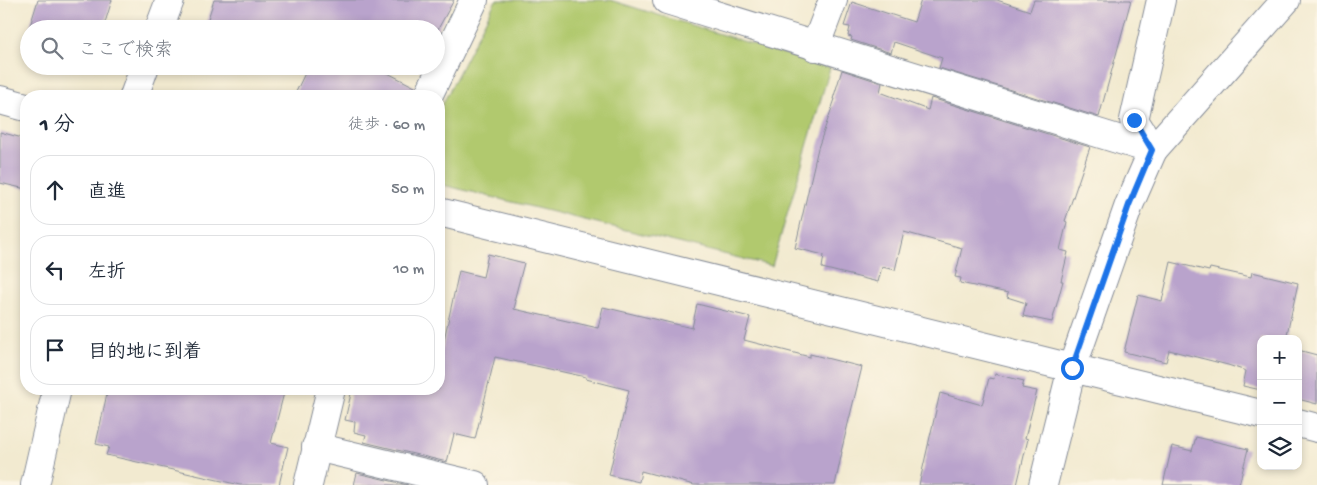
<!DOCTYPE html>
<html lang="ja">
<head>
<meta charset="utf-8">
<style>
	:root { --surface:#fff; --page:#f6f6f7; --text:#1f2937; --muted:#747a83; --line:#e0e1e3 }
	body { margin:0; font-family:"Gochi Hand","Klee One",sans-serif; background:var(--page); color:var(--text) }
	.controls { position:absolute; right:15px; bottom:15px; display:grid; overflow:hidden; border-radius:10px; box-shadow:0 2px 8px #0003 }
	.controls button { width:45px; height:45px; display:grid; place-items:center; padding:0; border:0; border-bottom:1px solid var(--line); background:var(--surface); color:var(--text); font:25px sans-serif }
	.stop { position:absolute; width:15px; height:15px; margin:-11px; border:4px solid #1a73e8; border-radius:50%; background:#fff }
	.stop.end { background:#1a73e8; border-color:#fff; box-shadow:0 1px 5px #0008 }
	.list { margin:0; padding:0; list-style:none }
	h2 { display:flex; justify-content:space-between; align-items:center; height:65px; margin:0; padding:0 20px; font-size:21px }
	h2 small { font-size:16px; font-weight:400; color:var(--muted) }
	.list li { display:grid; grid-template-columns:32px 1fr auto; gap:15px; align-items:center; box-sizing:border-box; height:70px; margin:0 10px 10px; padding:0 10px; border:1px solid var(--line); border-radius:20px }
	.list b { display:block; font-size:19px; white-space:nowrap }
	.list em { font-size:16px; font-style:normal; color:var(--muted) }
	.icon { flex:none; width:28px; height:28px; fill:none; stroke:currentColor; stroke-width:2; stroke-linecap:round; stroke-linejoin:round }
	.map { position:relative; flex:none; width:1317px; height:485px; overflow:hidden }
	.search { position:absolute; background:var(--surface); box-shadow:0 2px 8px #0003; left:20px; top:20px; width:425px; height:55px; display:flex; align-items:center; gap:12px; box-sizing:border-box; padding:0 18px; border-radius:28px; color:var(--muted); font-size:19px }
	.panel { position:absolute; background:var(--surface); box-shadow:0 2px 8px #0003; left:20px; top:90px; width:425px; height:305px; border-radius:20px }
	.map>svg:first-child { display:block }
	.green { fill:#b1c96e; stroke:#667c66 }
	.building { fill:#b9a3cc }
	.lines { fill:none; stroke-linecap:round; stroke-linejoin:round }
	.minor-casing { stroke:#868c97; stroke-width:30 }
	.minor { stroke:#fff; stroke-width:28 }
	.route { stroke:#1a73e8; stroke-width:6 }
</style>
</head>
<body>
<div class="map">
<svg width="1317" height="485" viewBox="0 0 1317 485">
	<rect width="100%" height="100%" fill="#fcf5e5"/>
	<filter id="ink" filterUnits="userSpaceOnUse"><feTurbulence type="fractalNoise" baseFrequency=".02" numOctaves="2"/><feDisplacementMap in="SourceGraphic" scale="10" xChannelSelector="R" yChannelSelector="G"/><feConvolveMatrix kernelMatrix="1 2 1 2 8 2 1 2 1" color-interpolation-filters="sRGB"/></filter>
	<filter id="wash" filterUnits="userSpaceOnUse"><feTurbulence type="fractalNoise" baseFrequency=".0096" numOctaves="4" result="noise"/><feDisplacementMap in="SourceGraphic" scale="20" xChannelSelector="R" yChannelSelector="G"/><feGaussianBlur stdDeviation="1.12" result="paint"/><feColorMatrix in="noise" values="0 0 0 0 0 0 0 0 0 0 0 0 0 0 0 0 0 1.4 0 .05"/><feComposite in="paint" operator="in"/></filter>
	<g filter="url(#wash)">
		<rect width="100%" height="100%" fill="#f2ead0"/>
		<polygon class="green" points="496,0 610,0 830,68 772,266 439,184 439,111"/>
		<g id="blocks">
			<g class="building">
				<polygon points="38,0 112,0 103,29 29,29"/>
				<polygon points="214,0 454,0 438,29 214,29 206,25"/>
				<polygon points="921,0 997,0 1030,11 1034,0 1131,0 1099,117 939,68 942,58 894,42 891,53 851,40 852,37 848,36 850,27 844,26 852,2 914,22"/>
				<polygon points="302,66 374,66 415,87 413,96 294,96 307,69"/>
				<polygon points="842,70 882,83 880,92 928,110 931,98 1090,147 1065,221 1067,222 1060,250 1068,252 1061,281 1063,281 1052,322 1023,316 1026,303 1007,297 1008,293 960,283 961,278 955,277 962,248 904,232 895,270 882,267 878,282 822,268 824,255 795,248 818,148 835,99 833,99"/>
				<polygon points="0,132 26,139 26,189 0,183"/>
				<polygon points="488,254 524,263 514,301 516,301 514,309 598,328 603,307 692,328 697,304 750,317 744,340 810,357 810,354 862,367 841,452 842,452 835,485 694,485 641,471 639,482 609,475 629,390 586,379 586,377 495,357 475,439 454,434 447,462 364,442 366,435 354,432 355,422 345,420 352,389 439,389 439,363 459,271 483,277"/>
				<polygon points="1171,262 1209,271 1210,268 1251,277 1252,272 1298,283 1286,339 1261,339 1261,390 1243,386 1246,371 1228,365 1169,350 1166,362 1124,352 1138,295 1162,301"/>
				<polygon points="1298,350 1317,355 1317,404 1298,399"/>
				<polygon points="995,374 1024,381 1022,388 1037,391 1025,438 1028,439 1017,485 919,485 940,393 982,405 989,378 994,379"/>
				<polygon points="108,389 285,389 271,443 288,447 279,485 240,485 106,455 109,447 96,444"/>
				<polygon points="1196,437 1248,449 1239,485 1163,485 1172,446 1192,451"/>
				<polygon points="357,473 408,485 354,485"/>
			</g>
		</g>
	</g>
	<g filter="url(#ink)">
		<use href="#blocks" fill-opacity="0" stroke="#868c97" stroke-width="1"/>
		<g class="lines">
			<g class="minor-casing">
				<g id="minor">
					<polyline points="667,0 1153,150"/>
					<polyline points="159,29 170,0"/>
					<polyline points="815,47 833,0"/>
					<polyline points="134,96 145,66"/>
					<polyline points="428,96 474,0"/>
					<polyline points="0,100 26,107"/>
					<polyline points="1153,150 1134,120 1161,0"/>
					<polyline points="439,212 1072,368 1129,205 1153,150 1286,0"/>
					<polyline points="1298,423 1317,428"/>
					<polyline points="316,447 475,485"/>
					<polyline points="35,485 57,389"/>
					<polyline points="308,485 331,389"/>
					<polyline points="1043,485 1072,368 1261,414"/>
				</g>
			</g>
			<use href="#minor" class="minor"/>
		</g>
	</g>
	<g class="lines" filter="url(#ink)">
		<polyline class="route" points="1072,368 1129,205 1152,150 1134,120"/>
	</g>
</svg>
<div class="controls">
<button>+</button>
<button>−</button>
<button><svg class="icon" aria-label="layers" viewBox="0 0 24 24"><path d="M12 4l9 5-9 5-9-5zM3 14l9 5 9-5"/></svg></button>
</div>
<div class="stop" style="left:1072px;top:368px"></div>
<div class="stop end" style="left:1134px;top:120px"></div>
<div class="search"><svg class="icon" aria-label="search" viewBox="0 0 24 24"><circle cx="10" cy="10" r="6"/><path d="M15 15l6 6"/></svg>ここで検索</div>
<section class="panel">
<h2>1 分<small>徒歩 · 60 m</small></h2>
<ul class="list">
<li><svg class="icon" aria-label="ahead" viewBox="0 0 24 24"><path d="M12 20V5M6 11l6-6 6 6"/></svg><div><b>直進</b></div><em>50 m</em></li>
<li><svg class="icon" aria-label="left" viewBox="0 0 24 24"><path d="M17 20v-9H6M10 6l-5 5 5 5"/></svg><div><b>左折</b></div><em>10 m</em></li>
<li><svg class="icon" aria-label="arrive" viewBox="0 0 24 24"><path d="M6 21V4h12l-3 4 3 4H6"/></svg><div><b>目的地に到着</b></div></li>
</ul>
</section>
</div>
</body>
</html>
